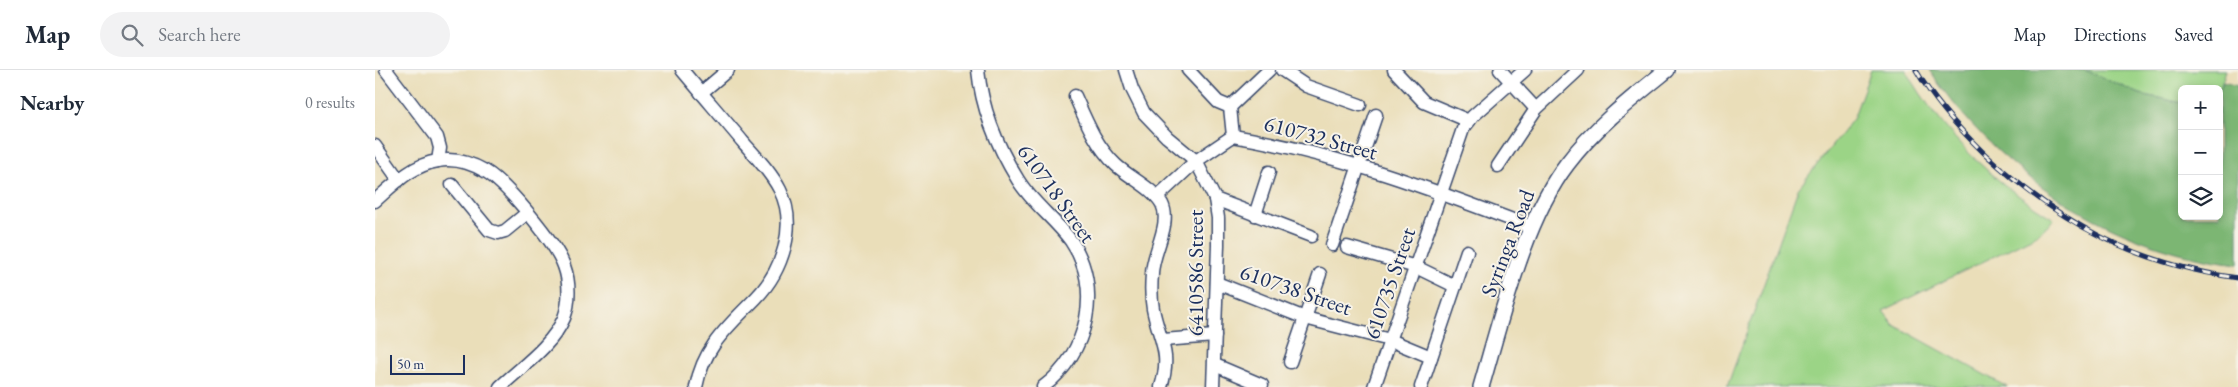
<!DOCTYPE html>
<html lang="en">
<head>
<meta charset="utf-8">
<style>
	:root { --surface:#fff; --page:#f2f2f3; --text:#1f2937; --muted:#747a83; --line:#e0e1e3 }
	body { margin:0; font-family:"EB Garamond",serif; background:var(--page); color:var(--text) }
	.controls { position:absolute; right:15px; top:15px; display:grid; overflow:hidden; border-radius:8px; box-shadow:0 2px 8px #0003 }
	.controls button { width:45px; height:45px; display:grid; place-items:center; padding:0; border:0; border-bottom:1px solid var(--line); background:var(--surface); color:var(--text); font:25px sans-serif }
	.scale { position:absolute; left:15px; bottom:12px; width:75px; box-sizing:border-box; padding-left:5px; border:2px solid #1b2f5e; border-top:0; font-size:14px; line-height:18px; white-space:nowrap; color:#1b2f5e; -webkit-text-stroke:4px #f7f3e8; paint-order:stroke }
	.list { margin:0; padding:0; list-style:none }
	h2 { display:flex; justify-content:space-between; align-items:center; height:65px; margin:0; padding:0 20px; font-size:21px }
	h2 small { font-size:16px; font-weight:400; color:var(--muted) }
	.icon { flex:none; width:28px; height:28px; fill:none; stroke:currentColor; stroke-width:2; stroke-linecap:round; stroke-linejoin:round }
	.map { position:relative; flex:none; width:1863px; height:317px; overflow:hidden }
	header { display:flex; align-items:center; gap:30px; box-sizing:border-box; height:70px; padding:0 25px; background:var(--surface); border-bottom:1px solid var(--line) }
	header strong { font-size:24px }
	nav { display:flex; gap:28px; margin-inline-start:auto; font-size:18px }
	.search { width:350px; height:45px; background:var(--page); display:flex; align-items:center; gap:12px; box-sizing:border-box; padding:0 18px; border-radius:28px; color:var(--muted); font-size:19px }
	main { display:flex }
	aside { flex:1; background:var(--surface) }
	.map>svg:first-child { display:block }
	.green { fill:#9bd486; stroke:#5b8272 }
	.forest { fill:#7cb673; stroke:#4c7268 }
	.lines { fill:none; stroke-linecap:round; stroke-linejoin:round }
	.minor-casing { stroke:#3a496c; stroke-width:15 }
	.tertiary-casing { stroke:#3a496c; stroke-width:18 }
	.minor { stroke:#fff; stroke-width:12 }
	.tertiary { stroke:#fff; stroke-width:15 }
	.rail-casing { stroke:#1b2f5e; stroke-width:5 }
	.rail { stroke:#f7f3e8; stroke-width:3; stroke-dasharray:9; stroke-linecap:butt }
	.labels { text-anchor:middle; stroke-width:4; stroke-linejoin:round; paint-order:stroke }
	.street-label { font-size:22px; fill:#1b2f5e; stroke:#f7f3e8 }
</style>
</head>
<body>
<header>
<strong>Map</strong>
<div class="search"><svg class="icon" aria-label="search" viewBox="0 0 24 24"><circle cx="10" cy="10" r="6"/><path d="M15 15l6 6"/></svg>Search here</div>
<nav><a>Map</a><a>Directions</a><a>Saved</a></nav>
</header>
<main>
<aside>
<h2>Nearby<small>0 results</small></h2>
<ul class="list">
</ul>
</aside>
<div class="map">
<svg width="1863" height="317" viewBox="0 0 1863 317">
	<rect width="100%" height="100%" fill="#f7f3e8"/>
	<filter id="ink" filterUnits="userSpaceOnUse"><feTurbulence type="fractalNoise" baseFrequency=".02" numOctaves="2"/><feDisplacementMap in="SourceGraphic" scale="10" xChannelSelector="R" yChannelSelector="G"/><feConvolveMatrix kernelMatrix="1 2 1 2 8 2 1 2 1" color-interpolation-filters="sRGB"/></filter>
	<filter id="wash" filterUnits="userSpaceOnUse"><feTurbulence type="fractalNoise" baseFrequency=".0096" numOctaves="4" result="noise"/><feDisplacementMap in="SourceGraphic" scale="20" xChannelSelector="R" yChannelSelector="G"/><feGaussianBlur stdDeviation="1.12" result="paint"/><feColorMatrix in="noise" values="0 0 0 0 0 0 0 0 0 0 0 0 0 0 0 0 0 1.4 0 .05"/><feComposite in="paint" operator="in"/></filter>
	<g filter="url(#wash)">
		<rect width="100%" height="100%" fill="#eadeb9"/>
		<g class="green">
			<path d="M1496,0h35c36,63 86,112 148,149l-17,16 -154,76 11,14 113,62h-280l71,-198 55,-70z"/>
			<polygon points="1710,0 1851,0 1844,22 1844,19 1807,19 1807,33 1765,24"/>
		</g>
		<path class="forest" d="M1554,0h156l55,24 42,9v113h37v-124l4,-10 15,4v178c-126,-14 -239,-90 -309,-194z"/>
	</g>
	<g filter="url(#ink)">
		<g class="lines">
			<g class="minor-casing">
				<g id="minor">
					<polyline points="11,0 62,67 65,78 63,91"/>
					<path d="M307,0c20,24 41,48 61,72 13,15 28,30 37,48 18,36 2,81 -24,108 -28,29 -52,48 -60,89"/>
					<path d="M603,0c4,40 19,76 40,110 14,23 37,39 53,61 32,47 17,113 -28,146"/>
					<polyline points="751,0 757,19 769,43 792,67 821,91 840,129 843,148 843,175 838,317"/>
					<polyline points="813,0 843,32 855,37"/>
					<polyline points="907,0 931,16 985,35"/>
					<polyline points="1019,0 1049,32 1094,51"/>
					<polyline points="1125,0 1161,39"/>
					<polyline points="326,23 353,0"/>
					<path d="M700,26c11,25 21,50 41,69 14,13 37,23 46,39 10,20 -10,49 -10,70 -1,12 -1,24 1,35 6,31 19,43 8,78"/>
					<polyline points="858,66 855,37 894,0"/>
					<polyline points="0,76 24,110"/>
					<polyline points="1123,96 1161,39 1203,0"/>
					<polyline points="77,115 114,160 123,163 130,161 152,143"/>
					<path d="M782,127l39,-36 37,-25c103,17 201,54 298,91"/>
					<polyline points="840,129 936,166"/>
					<path d="M0,131c19,-17 37,-36 63,-40 16,-3 33,2 47,10 21,12 71,72 79,95 6,16 6,36 0,52 -12,28 -43,49 -64,69"/>
					<polyline points="880,145 894,102"/>
					<polyline points="957,175 1001,45"/>
					<polyline points="972,177 1041,197 1080,216"/>
					<polyline points="842,213 930,248 1015,270 1056,287"/>
					<polyline points="788,270 840,266"/>
					<polyline points="915,292 945,204"/>
					<polyline points="840,295 887,315"/>
					<polyline points="999,317 1088,59 1098,46 1150,0"/>
					<polyline points="1046,317 1092,181"/>
				</g>
			</g>
			<g class="tertiary-casing">
				<path id="tertiary" d="M1106,317c20,-68 43,-167 86,-223 28,-37 64,-65 100,-94"/>
			</g>
			<use href="#minor" class="minor"/>
			<use href="#tertiary" class="tertiary"/>
			<g class="rail-casing">
				<path id="rail" d="M1541,0c18,31 44,60 70,85 75,69 150,109 252,123"/>
			</g>
			<use href="#rail" class="rail"/>
		</g>
	</g>
	<g class="labels">
		<g class="street-label">
			<text transform="translate(946 67) rotate(15)" y="8">610732 Street</text>
			<text transform="translate(682 123) rotate(54)" y="8">610718 Street</text>
			<text transform="translate(1132 173) rotate(-69)" y="8">Syringa Road</text>
			<text transform="translate(820 203) rotate(-90)" y="8">6410586 Street</text>
			<text transform="translate(1014 213) rotate(-71)" y="8">610735 Street</text>
			<text transform="translate(921 219) rotate(19)" y="8">610738 Street</text>
		</g>
	</g>
</svg>
<div class="controls">
<button>+</button>
<button>−</button>
<button><svg class="icon" aria-label="layers" viewBox="0 0 24 24"><path d="M12 4l9 5-9 5-9-5zM3 14l9 5 9-5"/></svg></button>
</div>
<div class="scale">50 m</div>
</div>
</main>
</body>
</html>
